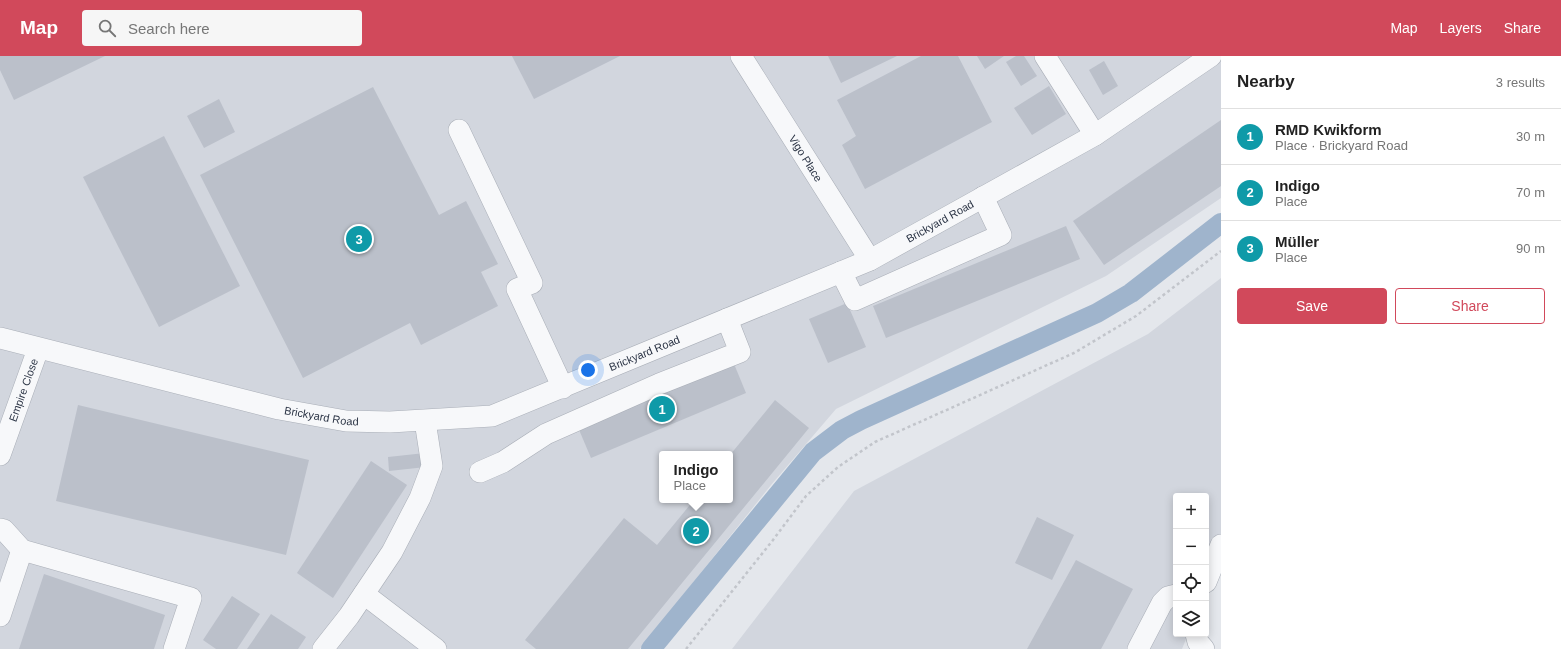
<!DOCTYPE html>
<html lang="en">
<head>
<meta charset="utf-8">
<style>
	:root { --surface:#fff; --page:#f6f6f6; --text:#222; --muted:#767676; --line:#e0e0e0; --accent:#d1495b }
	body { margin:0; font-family:Arial,sans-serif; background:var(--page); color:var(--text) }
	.controls { position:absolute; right:12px; bottom:12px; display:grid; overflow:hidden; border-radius:4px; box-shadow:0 2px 10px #0003 }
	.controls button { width:36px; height:36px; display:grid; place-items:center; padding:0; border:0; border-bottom:1px solid var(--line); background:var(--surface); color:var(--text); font:20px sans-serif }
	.you { position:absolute; left:588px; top:314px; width:14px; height:14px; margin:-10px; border:3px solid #fff; border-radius:50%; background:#1a73e8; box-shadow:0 0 0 6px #1a73e833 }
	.badge { display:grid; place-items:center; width:26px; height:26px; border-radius:50%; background:var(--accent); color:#fff; font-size:13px; font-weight:700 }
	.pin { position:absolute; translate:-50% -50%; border:2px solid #fff; box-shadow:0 1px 4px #0006 }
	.popup { position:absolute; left:659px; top:395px; width:74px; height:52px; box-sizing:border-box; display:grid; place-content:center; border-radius:4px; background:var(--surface); filter:drop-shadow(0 1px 3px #0005); font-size:13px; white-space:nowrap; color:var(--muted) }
	.popup b { font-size:15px; color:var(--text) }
	.popup::after { content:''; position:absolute; left:50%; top:100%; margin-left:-8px; border:8px solid transparent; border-top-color:var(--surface) }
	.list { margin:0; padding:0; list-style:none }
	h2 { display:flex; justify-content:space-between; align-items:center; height:52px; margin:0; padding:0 16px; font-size:17px }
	h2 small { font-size:13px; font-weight:400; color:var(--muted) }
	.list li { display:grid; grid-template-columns:26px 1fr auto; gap:12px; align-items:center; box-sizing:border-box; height:56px; padding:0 16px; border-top:1px solid var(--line) }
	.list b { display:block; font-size:15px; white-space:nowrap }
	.list p { margin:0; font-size:13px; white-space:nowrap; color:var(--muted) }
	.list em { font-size:13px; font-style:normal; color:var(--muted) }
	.actions { display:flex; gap:8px; padding:12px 16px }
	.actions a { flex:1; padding:9px 0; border:1px solid var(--accent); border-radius:4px; text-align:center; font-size:14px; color:var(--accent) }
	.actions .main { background:var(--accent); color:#fff }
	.icon { flex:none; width:22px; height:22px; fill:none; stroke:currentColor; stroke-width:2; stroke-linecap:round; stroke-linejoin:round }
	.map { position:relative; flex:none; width:1221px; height:593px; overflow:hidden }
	header { display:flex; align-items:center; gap:24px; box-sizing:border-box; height:56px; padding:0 20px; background:var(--accent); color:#fff }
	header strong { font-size:19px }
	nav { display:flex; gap:22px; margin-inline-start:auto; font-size:14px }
	.search { width:280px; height:36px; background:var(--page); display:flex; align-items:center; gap:10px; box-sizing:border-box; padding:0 14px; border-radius:4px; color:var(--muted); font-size:15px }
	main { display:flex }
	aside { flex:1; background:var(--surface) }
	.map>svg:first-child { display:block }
	.built { fill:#d2d6de; fill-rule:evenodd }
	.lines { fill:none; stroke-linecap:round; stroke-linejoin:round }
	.canal { stroke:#9fb4cc; stroke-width:20 }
	.building { fill:#bbc0ca }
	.minor-casing { stroke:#a9aeb7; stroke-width:22 }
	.path { stroke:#c2c5cb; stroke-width:2.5; stroke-dasharray:3 3; stroke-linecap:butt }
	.minor { stroke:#f7f8fa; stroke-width:21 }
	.labels { text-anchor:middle; stroke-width:4; stroke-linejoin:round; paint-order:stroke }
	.street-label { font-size:11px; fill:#2b3445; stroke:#f4f6f9 }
</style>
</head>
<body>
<header>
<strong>Map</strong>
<div class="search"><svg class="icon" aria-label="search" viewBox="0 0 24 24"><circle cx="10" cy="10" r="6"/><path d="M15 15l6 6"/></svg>Search here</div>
<nav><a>Map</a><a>Layers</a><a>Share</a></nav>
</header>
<main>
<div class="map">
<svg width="1221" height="593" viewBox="0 0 1221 593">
	<rect width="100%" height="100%" fill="#e4e7ec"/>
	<g class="built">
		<path d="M0,0h1221v142l-115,78 -270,133 -65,76 -131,164h-640zM662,398h68v46h-68z"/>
		<polygon points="1221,222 1221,501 1206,537 1206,440 1176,440 1176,578 1188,578 1182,593 732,593 854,435 1148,278"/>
	</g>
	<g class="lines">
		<polyline class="canal" points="651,593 813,396 842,374 861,364 1097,257 1131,237 1221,167"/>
	</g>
	<g class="building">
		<polygon points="0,0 105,0 14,44 0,14"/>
		<polygon points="512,0 620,0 534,43"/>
		<polygon points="828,0 897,0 841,27"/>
		<polygon points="921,0 958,0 992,66 865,133 842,89 856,80 837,44"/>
		<polygon points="977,0 1004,0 985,13"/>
		<polygon points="1016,0 1024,0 1037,20 1021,30 1006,6"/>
		<polygon points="1104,5 1118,30 1103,39 1089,14"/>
		<polygon points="1049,30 1066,58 1032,79 1014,52"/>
		<polygon points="373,31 439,159 466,145 498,208 481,216 498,250 421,289 410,267 303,322 200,119"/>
		<polygon points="219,43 235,76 204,92 187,60"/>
		<polygon points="1221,64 1221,130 1104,209 1073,165"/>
		<polygon points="164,80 240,230 159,271 83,121"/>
		<polygon points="1066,170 1080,203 886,282 873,250"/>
		<polygon points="847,247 866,291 828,307 809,263"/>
		<polygon points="732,303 746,337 591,402 577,369"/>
		<polygon points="775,344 809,372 628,593 536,593 525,584 624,462 657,489 694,444 730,444 730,399"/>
		<polygon points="78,349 309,404 286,499 56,445"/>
		<polygon points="425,397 426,411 389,415 388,401"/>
		<polygon points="371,405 407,429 333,542 297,517"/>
		<polygon points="1037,461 1074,479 1052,524 1015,507"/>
		<polygon points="1076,504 1133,533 1101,593 1027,593"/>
		<polygon points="44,518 165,559 154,593 19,593"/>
		<polygon points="232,540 260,558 237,593 216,593 203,584"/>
		<polygon points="271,558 306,581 298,593 247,593"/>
	</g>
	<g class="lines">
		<g class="minor-casing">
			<g id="minor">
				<path id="s1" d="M741,0l129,204"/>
				<polyline points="1045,0 1095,79"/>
				<polyline points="459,74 532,227 517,233 563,332"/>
				<polyline points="841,216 855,244 1001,179 983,141"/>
				<path id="s2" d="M0,282l279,71 67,12 44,1 102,-6 378,-156 225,-125 116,-79"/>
				<path id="s3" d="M0,399l38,-106"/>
				<polyline points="480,416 503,406 546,378 659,328 740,296 727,263"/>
				<polyline points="0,473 4,474 22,494 191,542 174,593"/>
				<polyline points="1206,526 1221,489"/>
				<polyline points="364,538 436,593"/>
				<polyline points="0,560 22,494"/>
				<polyline points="1196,578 1198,586 1204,593"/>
				<polyline points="323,593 349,560 392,496 420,442 432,410 425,365"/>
				<polyline points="1138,593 1162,547 1168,541 1176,539"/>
			</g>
		</g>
		<polyline class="path" points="686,593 773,484 806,440 838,411 875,386 1074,297 1136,260 1221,195"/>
		<use href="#minor" class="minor"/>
	</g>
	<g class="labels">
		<g class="street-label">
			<text dy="4" stroke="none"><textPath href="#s1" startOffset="121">Vigo Place</textPath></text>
			<text dy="4" stroke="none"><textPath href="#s2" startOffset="991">Brickyard Road</textPath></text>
			<text dy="4" stroke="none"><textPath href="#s2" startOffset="667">Brickyard Road</textPath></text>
			<text dy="4" stroke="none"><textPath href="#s3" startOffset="69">Empire Close</textPath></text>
			<text dy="4" stroke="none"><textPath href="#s2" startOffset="331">Brickyard Road</textPath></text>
		</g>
	</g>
</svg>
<div class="controls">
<button>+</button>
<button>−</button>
<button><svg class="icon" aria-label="locate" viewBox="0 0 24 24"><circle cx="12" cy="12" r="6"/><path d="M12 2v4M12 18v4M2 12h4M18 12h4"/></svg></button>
<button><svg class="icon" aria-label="layers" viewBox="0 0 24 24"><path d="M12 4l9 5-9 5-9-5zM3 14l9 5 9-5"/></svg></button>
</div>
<div class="you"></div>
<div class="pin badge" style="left:662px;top:353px;background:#0f9aa8">1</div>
<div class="pin badge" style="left:696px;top:475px;background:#0f9aa8">2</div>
<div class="popup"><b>Indigo</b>Place</div>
<div class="pin badge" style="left:359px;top:183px;background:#0f9aa8">3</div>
</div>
<aside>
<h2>Nearby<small>3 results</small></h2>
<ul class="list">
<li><span class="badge" style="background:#0f9aa8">1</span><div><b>RMD Kwikform</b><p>Place · Brickyard Road</p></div><em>30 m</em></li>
<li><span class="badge" style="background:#0f9aa8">2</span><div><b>Indigo</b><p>Place</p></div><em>70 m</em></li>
<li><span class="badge" style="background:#0f9aa8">3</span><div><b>Müller</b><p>Place</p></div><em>90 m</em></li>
</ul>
<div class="actions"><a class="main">Save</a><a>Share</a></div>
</aside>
</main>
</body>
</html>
